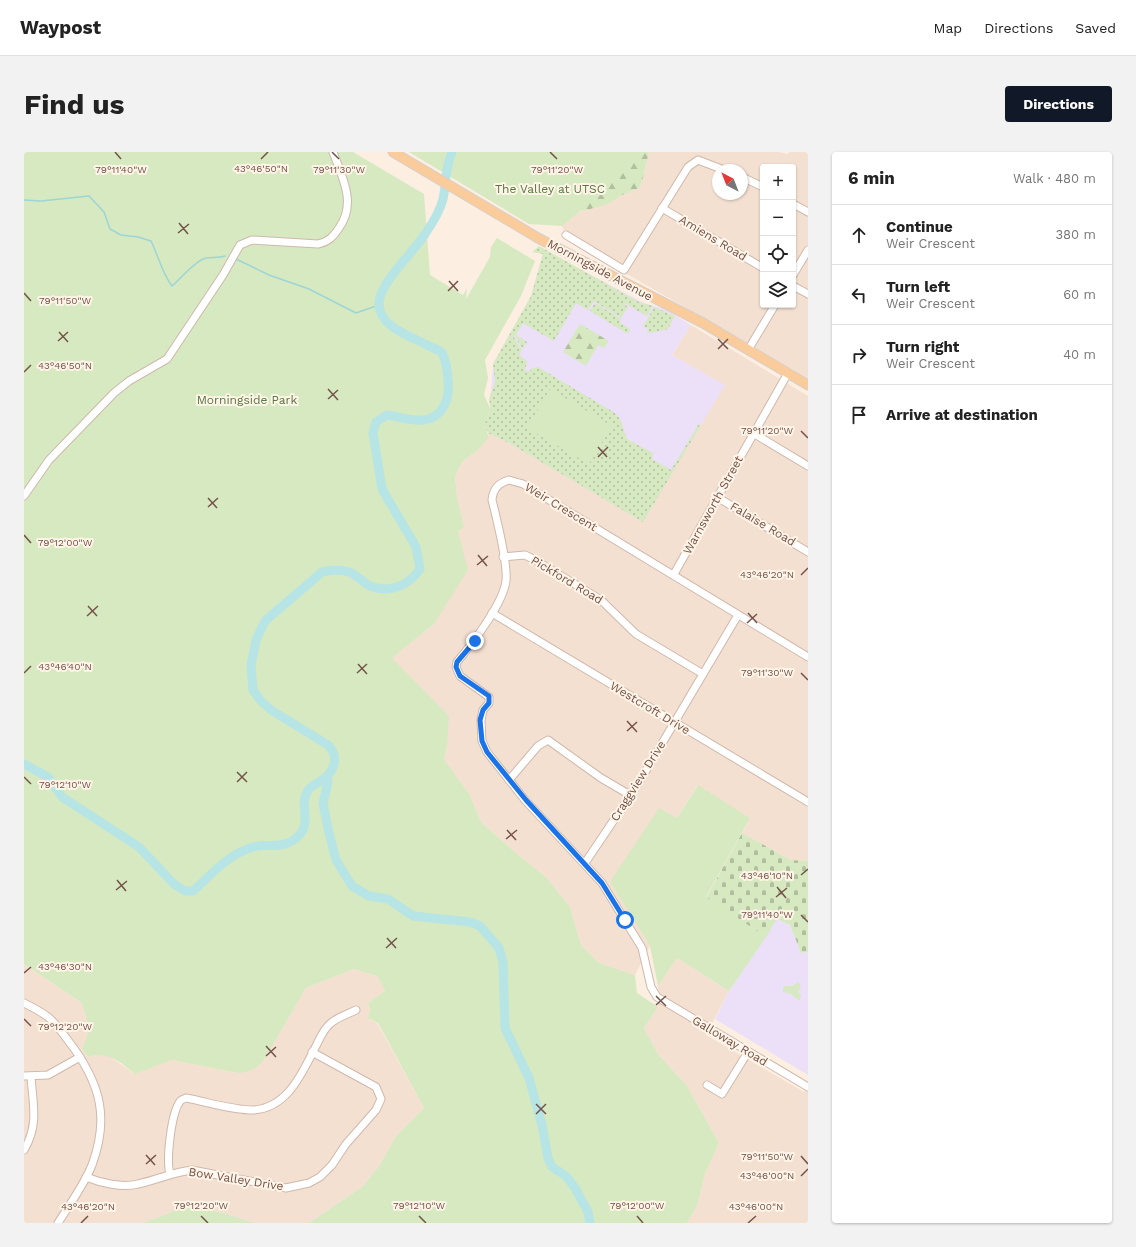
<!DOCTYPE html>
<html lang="en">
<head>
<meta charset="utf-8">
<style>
	:root { --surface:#fff; --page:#f2f2f2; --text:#222; --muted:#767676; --line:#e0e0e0; --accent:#111827 }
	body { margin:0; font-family:"Work Sans",sans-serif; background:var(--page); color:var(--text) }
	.controls { position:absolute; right:12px; top:12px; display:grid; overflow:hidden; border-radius:4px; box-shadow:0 1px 3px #0004 }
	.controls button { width:36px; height:36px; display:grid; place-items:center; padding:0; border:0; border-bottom:1px solid var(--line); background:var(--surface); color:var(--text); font:20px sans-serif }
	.compass { position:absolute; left:688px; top:12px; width:36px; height:36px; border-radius:50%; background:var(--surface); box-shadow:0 1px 3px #0004; rotate:318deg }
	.stop { position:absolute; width:12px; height:12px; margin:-9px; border:3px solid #1a73e8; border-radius:50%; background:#fff }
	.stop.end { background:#1a73e8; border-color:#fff; box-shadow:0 1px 4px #0008 }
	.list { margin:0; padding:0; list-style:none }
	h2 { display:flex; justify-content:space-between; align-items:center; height:52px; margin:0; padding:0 16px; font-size:17px }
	h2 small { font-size:13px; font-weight:400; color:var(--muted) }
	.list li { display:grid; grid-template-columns:26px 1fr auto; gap:12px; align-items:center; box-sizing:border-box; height:60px; padding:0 16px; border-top:1px solid var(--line) }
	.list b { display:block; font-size:15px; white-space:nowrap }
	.list p { margin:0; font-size:13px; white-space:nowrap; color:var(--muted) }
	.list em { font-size:13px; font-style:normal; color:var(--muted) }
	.icon { flex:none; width:22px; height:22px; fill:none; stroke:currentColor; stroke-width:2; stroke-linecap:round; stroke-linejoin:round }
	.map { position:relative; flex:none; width:784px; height:1071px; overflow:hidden; border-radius:4px }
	header { display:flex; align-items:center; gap:24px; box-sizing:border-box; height:56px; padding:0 20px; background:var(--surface); border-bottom:1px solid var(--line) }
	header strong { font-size:19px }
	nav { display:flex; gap:22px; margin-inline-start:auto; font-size:14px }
	.intro { display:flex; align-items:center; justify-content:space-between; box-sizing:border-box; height:96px; padding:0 24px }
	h1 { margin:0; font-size:28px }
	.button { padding:10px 18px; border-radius:4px; background:var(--accent); color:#fff; font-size:14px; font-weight:700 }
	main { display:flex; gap:24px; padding:0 24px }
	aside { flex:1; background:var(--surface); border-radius:4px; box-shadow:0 1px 3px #0004 }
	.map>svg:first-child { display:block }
	.residential { fill:#f4e0d1; fill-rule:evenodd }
	.education { fill:#ecdff8 }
	.grass { fill:url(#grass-dots) }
	.forest { fill:url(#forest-firs) }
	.cemetery { fill:url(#cemetery-stones) }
	.green { fill:#d6e9c1 }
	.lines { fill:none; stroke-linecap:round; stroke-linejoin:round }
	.stream { stroke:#9dd5d7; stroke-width:1.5 }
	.river { stroke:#b7e4e5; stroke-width:9 }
	.minor-casing { stroke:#cfb8ac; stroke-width:9 }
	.major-casing { stroke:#d8cfcc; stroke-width:11 }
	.minor { stroke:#fff; stroke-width:7 }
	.major { stroke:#fbcc9b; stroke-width:9 }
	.route { stroke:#1a73e8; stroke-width:5 }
	.ticks { fill:none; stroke:#745349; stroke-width:1.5 }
	.labels { text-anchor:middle; stroke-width:4; stroke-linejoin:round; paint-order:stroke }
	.park-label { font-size:12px; fill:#587941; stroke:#fff4e8 }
	.street-label { font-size:12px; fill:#745349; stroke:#fff4e8 }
	.ticks-label { font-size:10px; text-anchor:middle; fill:#745349; stroke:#fff4e8; stroke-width:4; stroke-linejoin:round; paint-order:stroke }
</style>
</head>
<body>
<header>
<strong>Waypost</strong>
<nav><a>Map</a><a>Directions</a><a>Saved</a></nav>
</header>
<div class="intro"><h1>Find us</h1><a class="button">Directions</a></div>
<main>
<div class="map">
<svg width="784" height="1071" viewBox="0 0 784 1071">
	<defs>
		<pattern id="grass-dots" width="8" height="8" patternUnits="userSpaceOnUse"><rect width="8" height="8" fill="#d6e9c1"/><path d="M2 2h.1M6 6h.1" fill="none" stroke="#b2bf9f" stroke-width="1.8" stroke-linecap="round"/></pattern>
		<pattern id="forest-firs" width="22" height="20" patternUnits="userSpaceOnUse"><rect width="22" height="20" fill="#d6e9c1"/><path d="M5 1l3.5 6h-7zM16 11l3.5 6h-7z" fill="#b2bf9f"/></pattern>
		<pattern id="cemetery-stones" width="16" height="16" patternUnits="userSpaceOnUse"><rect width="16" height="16" fill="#d6e9c1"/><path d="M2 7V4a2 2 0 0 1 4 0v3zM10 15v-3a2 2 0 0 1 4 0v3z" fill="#b2bf9f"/></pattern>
	</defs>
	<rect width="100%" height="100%" fill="#fcefe2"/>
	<g class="residential">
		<path d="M625,0h130l8,2 3,-2h18v226l-242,-139 -4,-13 26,-21 22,-2 10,-7 19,-8 3,-6zM739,15h30v138h-30zM694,18h24v24h-24z"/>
		<polygon points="667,173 784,244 784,709 767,708 718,681 726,666 673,634 653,666 587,730 626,794 611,823 575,811 557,793 546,755 522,725 492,701 457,670 446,643 420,607 423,594 368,506 410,472 434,379 440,376 433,344 431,324 438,310 455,297 465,285 464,281 487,292 700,233 648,203"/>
		<polygon points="653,806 705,839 682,883 780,940 784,934 784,1071 663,1071 673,1054 681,1022 695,991 663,934 634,902 620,876 634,855 634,834"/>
		<polygon points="0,812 58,851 65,878 58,897 64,905 72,903 82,902 111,922 148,908 214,921 240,908 282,836 330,817 353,824 361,839 344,851 346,858 344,866 353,871 400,956 372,984 355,1014 339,1034 285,1071 230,1071 200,1061 164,1054 119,1071 0,1071"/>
	</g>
	<g class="education">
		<polygon points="520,98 620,151 641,157 667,173 648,203 701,233 619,370 487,292 464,281 469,212 507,144"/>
		<polygon points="753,767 766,773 777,801 784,800 784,923 691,867 705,839"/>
	</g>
	<g class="grass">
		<polygon points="515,94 615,150 629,154 623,164 602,152 601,153 604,155 597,166 570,149 564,158 552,151 530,189 499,171 492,183 503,190 499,197 490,183 489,184 498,198 495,203 503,209 501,218 505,220 508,216 514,215 591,261 596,267 603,287 629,301 628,307 647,318 675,272 677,273 619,370 487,292 464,281 460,273 467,258 465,247 471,230 469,212 507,144 519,102 508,100"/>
		<polygon points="571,151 597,167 595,170 606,177 604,182 566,159"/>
		<polygon points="630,155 651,164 644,177 626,181 623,180 624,176 619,175"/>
	</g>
	<g class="forest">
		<polygon points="548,0 625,0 618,30 615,36 596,44 586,51 563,58 543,58"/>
		<polygon points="556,172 585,189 580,196 574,193 562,214 539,200"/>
	</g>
	<polygon class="cemetery" points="718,681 767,708 784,709 784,800 777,801 766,773 753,767 742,785 682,746"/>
	<g class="green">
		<path d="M0,0h329l71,42 6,81 33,20 4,-7 -1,11 24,-42 1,-10 6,-9 38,23 -14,35 -36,64 3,18 -4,17 7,15 -7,15 5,12 -10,12 -17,13 -7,14 2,20 7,32 -6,3 10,39 -34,54 -42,34 57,58 -2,30 -3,13 26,36 11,27 35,31 30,24 24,30 11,38 18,18 36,12 2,18 21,14 -14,21 14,26 29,32 32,57 -14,31 -8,32 -10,17h-378l54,-37 16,-20 17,-30 28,-28 -46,-85 -10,-5 2,-8 -2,-7 17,-12 -8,-15 -23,-7 -48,19 -42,72c-8,9 -14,12 -26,13l-66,-13 -37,14c-15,-12 -27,-24 -47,-17l-6,-8 7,-19 -7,-27 -58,-39z"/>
		<polygon points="385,0 612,0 564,53 538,74 505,72"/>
		<polygon points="526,237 588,274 565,312 503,276"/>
		<polygon points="674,633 726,666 682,745 742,785 705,839 653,806 634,834 626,794 586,730 635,656 653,666"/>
		<polygon points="774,830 777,834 774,840 777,843 776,849 767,842 759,840 759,836 761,834 769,834"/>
		<polygon points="164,1054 200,1061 230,1071 119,1071"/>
	</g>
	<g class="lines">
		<g class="stream">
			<path d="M0,48l17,1 48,-5 15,16 6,17 11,6 17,2 13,4c7,14 11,32 21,45 8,-7 24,-26 34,-28 6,-1 13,0 19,-2"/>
			<polyline points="212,107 245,123 285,137 332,161 355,153"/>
		</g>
		<g class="river">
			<path d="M0,612l24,13 14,20 77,50 35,37 11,7h8c19,-17 34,-36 60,-44 13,-4 26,2 39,-6 24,-15 6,-34 15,-49 4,-8 13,-9 19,-15 10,-9 12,-22 2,-32l-57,-35 -10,-9 -8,-11 -2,-24 5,-26 9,-19 57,-49c8,-2 18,-3 27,0 8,3 13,10 21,14 20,8 39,-1 50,-17l-4,-22 -34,-58 -9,-56 3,-11 11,-7c19,3 42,13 55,-6 6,-8 7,-20 6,-29 -1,-9 -1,-19 -6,-27 -2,-3 -9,-5 -13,-7 -16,-9 -51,-19 -50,-43 1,-21 34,-50 46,-69 7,-10 15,-23 18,-35 4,-18 1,-28 9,-47"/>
			<polyline points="302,625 304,630 299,651 304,677 312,708 328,734 345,744 364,747 389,764 446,770 456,774 475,796 479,810 481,876 505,926 518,973 524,1006 528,1015 542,1024 551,1036 564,1060 566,1071"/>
		</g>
		<g class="minor-casing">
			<g id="minor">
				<polyline points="718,25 739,35"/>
				<polyline points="769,52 784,60"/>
				<polyline points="638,56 739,116"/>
				<polyline points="542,83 600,118 664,15 674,8 700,18"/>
				<polyline points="769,123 784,98"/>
				<polyline points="769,134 784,142"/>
				<polyline points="724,198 751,153"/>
				<polyline points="729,281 784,314"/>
				<path d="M0,344l25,-36 65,-67 15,-12 38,-22 56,-84 17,-30 12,-5 66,4c10,-2 15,-7 21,-16 18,-25 3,-51 -6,-76"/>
				<polyline points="693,345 784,400"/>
				<polyline points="479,405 501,403 511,408 577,448 612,482 679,522"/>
				<polyline points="650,422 764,221"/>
				<polyline points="468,461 784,650"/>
				<path d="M784,505l-285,-173 -14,-4c-11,3 -16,9 -17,20 5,20 16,63 14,81 -3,23 -34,63 -49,81l-1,5 4,9 29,21v6l-6,7 -2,10 1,21 5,11 38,48 77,83 40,65 9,39 6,10 151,90"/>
				<polyline points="485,628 514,594 524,588 577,626 606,643"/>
				<polyline points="561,711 614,632 714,463"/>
				<path d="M0,851c8,4 16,8 24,14 10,8 17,20 25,30 28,39 36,72 19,118 -8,20 -22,39 -34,58"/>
				<polyline points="0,924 24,923 56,905"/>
				<polyline points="683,933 698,942 724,900"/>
				<path d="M0,998c15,-25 9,-45 7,-73"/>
				<path d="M146,1022c-4,-14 1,-58 9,-71 1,-3 4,-4 7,-5 22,4 45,12 67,12 35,-2 49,-37 63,-64 4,-8 8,-18 15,-23 7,-6 17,-9 25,-13"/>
				<path d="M62,1025c15,6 36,11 52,7 19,-4 35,-12 54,-14l94,18 23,-5 11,-6 12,-12 14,-21 30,-34 5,-11 -5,-12 -64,-35"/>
			</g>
		</g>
		<g class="major-casing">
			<polyline id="major" points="369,0 514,86 679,171 784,233"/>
		</g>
		<use href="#minor" class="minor"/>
		<use href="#major" class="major"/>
	</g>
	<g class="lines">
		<polyline class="route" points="451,489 433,510 432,515 436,524 465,544 465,551 459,558 456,568 458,589 463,600 502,648 578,731 601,768"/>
	</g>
	<path class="ticks" d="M91,0l6,7M308,0l7,7M526,0l7,7M237,7l7,-7M155,71l9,11M154,81l11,-9M425,129l9,10M424,139l10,-10M0,141l7,8M35,180l9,10M694,187l10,10M34,189l10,-9M694,197l10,-10M0,220l7,-7M304,237l10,11M304,247l10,-9M777,279l7,7M574,295l9,10M574,305l10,-10M184,346l9,10M184,355l10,-9M0,383l7,8M454,403l9,11M453,413l11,-9M777,423l7,-7M64,454l9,10M724,461l9,10M63,464l11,-10M723,471l10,-9M334,512l9,10M0,521l7,-7M333,521l10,-9M777,521l7,7M603,569l10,11M603,579l10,-9M213,620l10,10M0,625l7,7M213,630l10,-10M483,678l9,10M482,687l11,-9M777,723l7,-6M93,728l9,11M753,735l9,11M92,738l11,-9M752,745l11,-9M777,763l7,7M363,786l9,10M362,796l11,-10M0,821l7,-6M632,844l10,10M632,853l10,-9M0,867l7,7M242,894l10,11M242,904l10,-9M512,952l10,10M512,962l10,-10M122,1003l9,10M777,1004l7,8M122,1012l10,-9M777,1024l7,-7M177,1064l7,7M395,1064l7,7M613,1064l6,7M57,1071l7,-7M724,1071l8,-7"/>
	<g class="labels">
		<g class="park-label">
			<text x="526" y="41">The Valley at UTSC</text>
			<text x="223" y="252">Morningside Park</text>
		</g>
		<g class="street-label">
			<text transform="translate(689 86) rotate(31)" y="4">Amiens Road</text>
			<text transform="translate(576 118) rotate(28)" y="4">Morningside Avenue</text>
			<text transform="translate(689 353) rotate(-61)" y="4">Warnsworth Street</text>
			<text transform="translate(537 355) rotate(31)" y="4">Weir Crescent</text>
			<text transform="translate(739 372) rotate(31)" y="4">Falaise Road</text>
			<text transform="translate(543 428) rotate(31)" y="4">Pickford Road</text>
			<text transform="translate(626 556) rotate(31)" y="4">Westcroft Drive</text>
			<text transform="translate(614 629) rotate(-58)" y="4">Craggview Drive</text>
			<text transform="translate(706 889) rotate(31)" y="4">Galloway Road</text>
			<text transform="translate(212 1027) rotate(9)" y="4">Bow Valley Drive</text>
		</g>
	</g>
	<g class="ticks-label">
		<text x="237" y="20">43°46'50"N</text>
		<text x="97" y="21">79°11'40"W</text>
		<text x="315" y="21">79°11'30"W</text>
		<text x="533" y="21">79°11'20"W</text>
		<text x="41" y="152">79°11'50"W</text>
		<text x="41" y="217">43°46'50"N</text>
		<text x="743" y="282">79°11'20"W</text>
		<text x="41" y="394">79°12'00"W</text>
		<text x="743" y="426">43°46'20"N</text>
		<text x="41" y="518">43°46'40"N</text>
		<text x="743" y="524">79°11'30"W</text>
		<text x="41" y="636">79°12'10"W</text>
		<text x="743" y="727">43°46'10"N</text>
		<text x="743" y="766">79°11'40"W</text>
		<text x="41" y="818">43°46'30"N</text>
		<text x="41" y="878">79°12'20"W</text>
		<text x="743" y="1008">79°11'50"W</text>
		<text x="743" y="1027">43°46'00"N</text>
		<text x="177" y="1057">79°12'20"W</text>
		<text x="395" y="1057">79°12'10"W</text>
		<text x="613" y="1057">79°12'00"W</text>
		<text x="64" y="1058">43°46'20"N</text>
		<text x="732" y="1058">43°46'00"N</text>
	</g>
</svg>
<div class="controls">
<button>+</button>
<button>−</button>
<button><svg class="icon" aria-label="locate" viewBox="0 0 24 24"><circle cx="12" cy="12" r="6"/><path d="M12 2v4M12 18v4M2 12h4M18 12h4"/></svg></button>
<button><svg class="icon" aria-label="layers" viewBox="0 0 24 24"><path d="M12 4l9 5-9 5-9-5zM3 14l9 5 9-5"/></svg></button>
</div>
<svg class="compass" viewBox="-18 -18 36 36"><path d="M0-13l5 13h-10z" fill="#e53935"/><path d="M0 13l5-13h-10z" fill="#767676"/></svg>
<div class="stop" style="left:601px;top:768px"></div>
<div class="stop end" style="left:451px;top:489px"></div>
</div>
<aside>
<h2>6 min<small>Walk · 480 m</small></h2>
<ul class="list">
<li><svg class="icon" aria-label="ahead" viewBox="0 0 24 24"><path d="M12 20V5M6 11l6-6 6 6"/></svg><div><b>Continue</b><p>Weir Crescent</p></div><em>380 m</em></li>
<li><svg class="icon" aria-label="left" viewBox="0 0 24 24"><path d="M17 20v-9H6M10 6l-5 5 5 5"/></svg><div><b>Turn left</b><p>Weir Crescent</p></div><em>60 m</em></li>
<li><svg class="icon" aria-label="right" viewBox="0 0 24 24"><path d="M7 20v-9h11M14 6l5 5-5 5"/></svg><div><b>Turn right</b><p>Weir Crescent</p></div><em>40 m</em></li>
<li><svg class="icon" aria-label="arrive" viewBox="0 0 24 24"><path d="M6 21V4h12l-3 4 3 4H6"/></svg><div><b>Arrive at destination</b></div></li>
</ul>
</aside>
</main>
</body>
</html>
